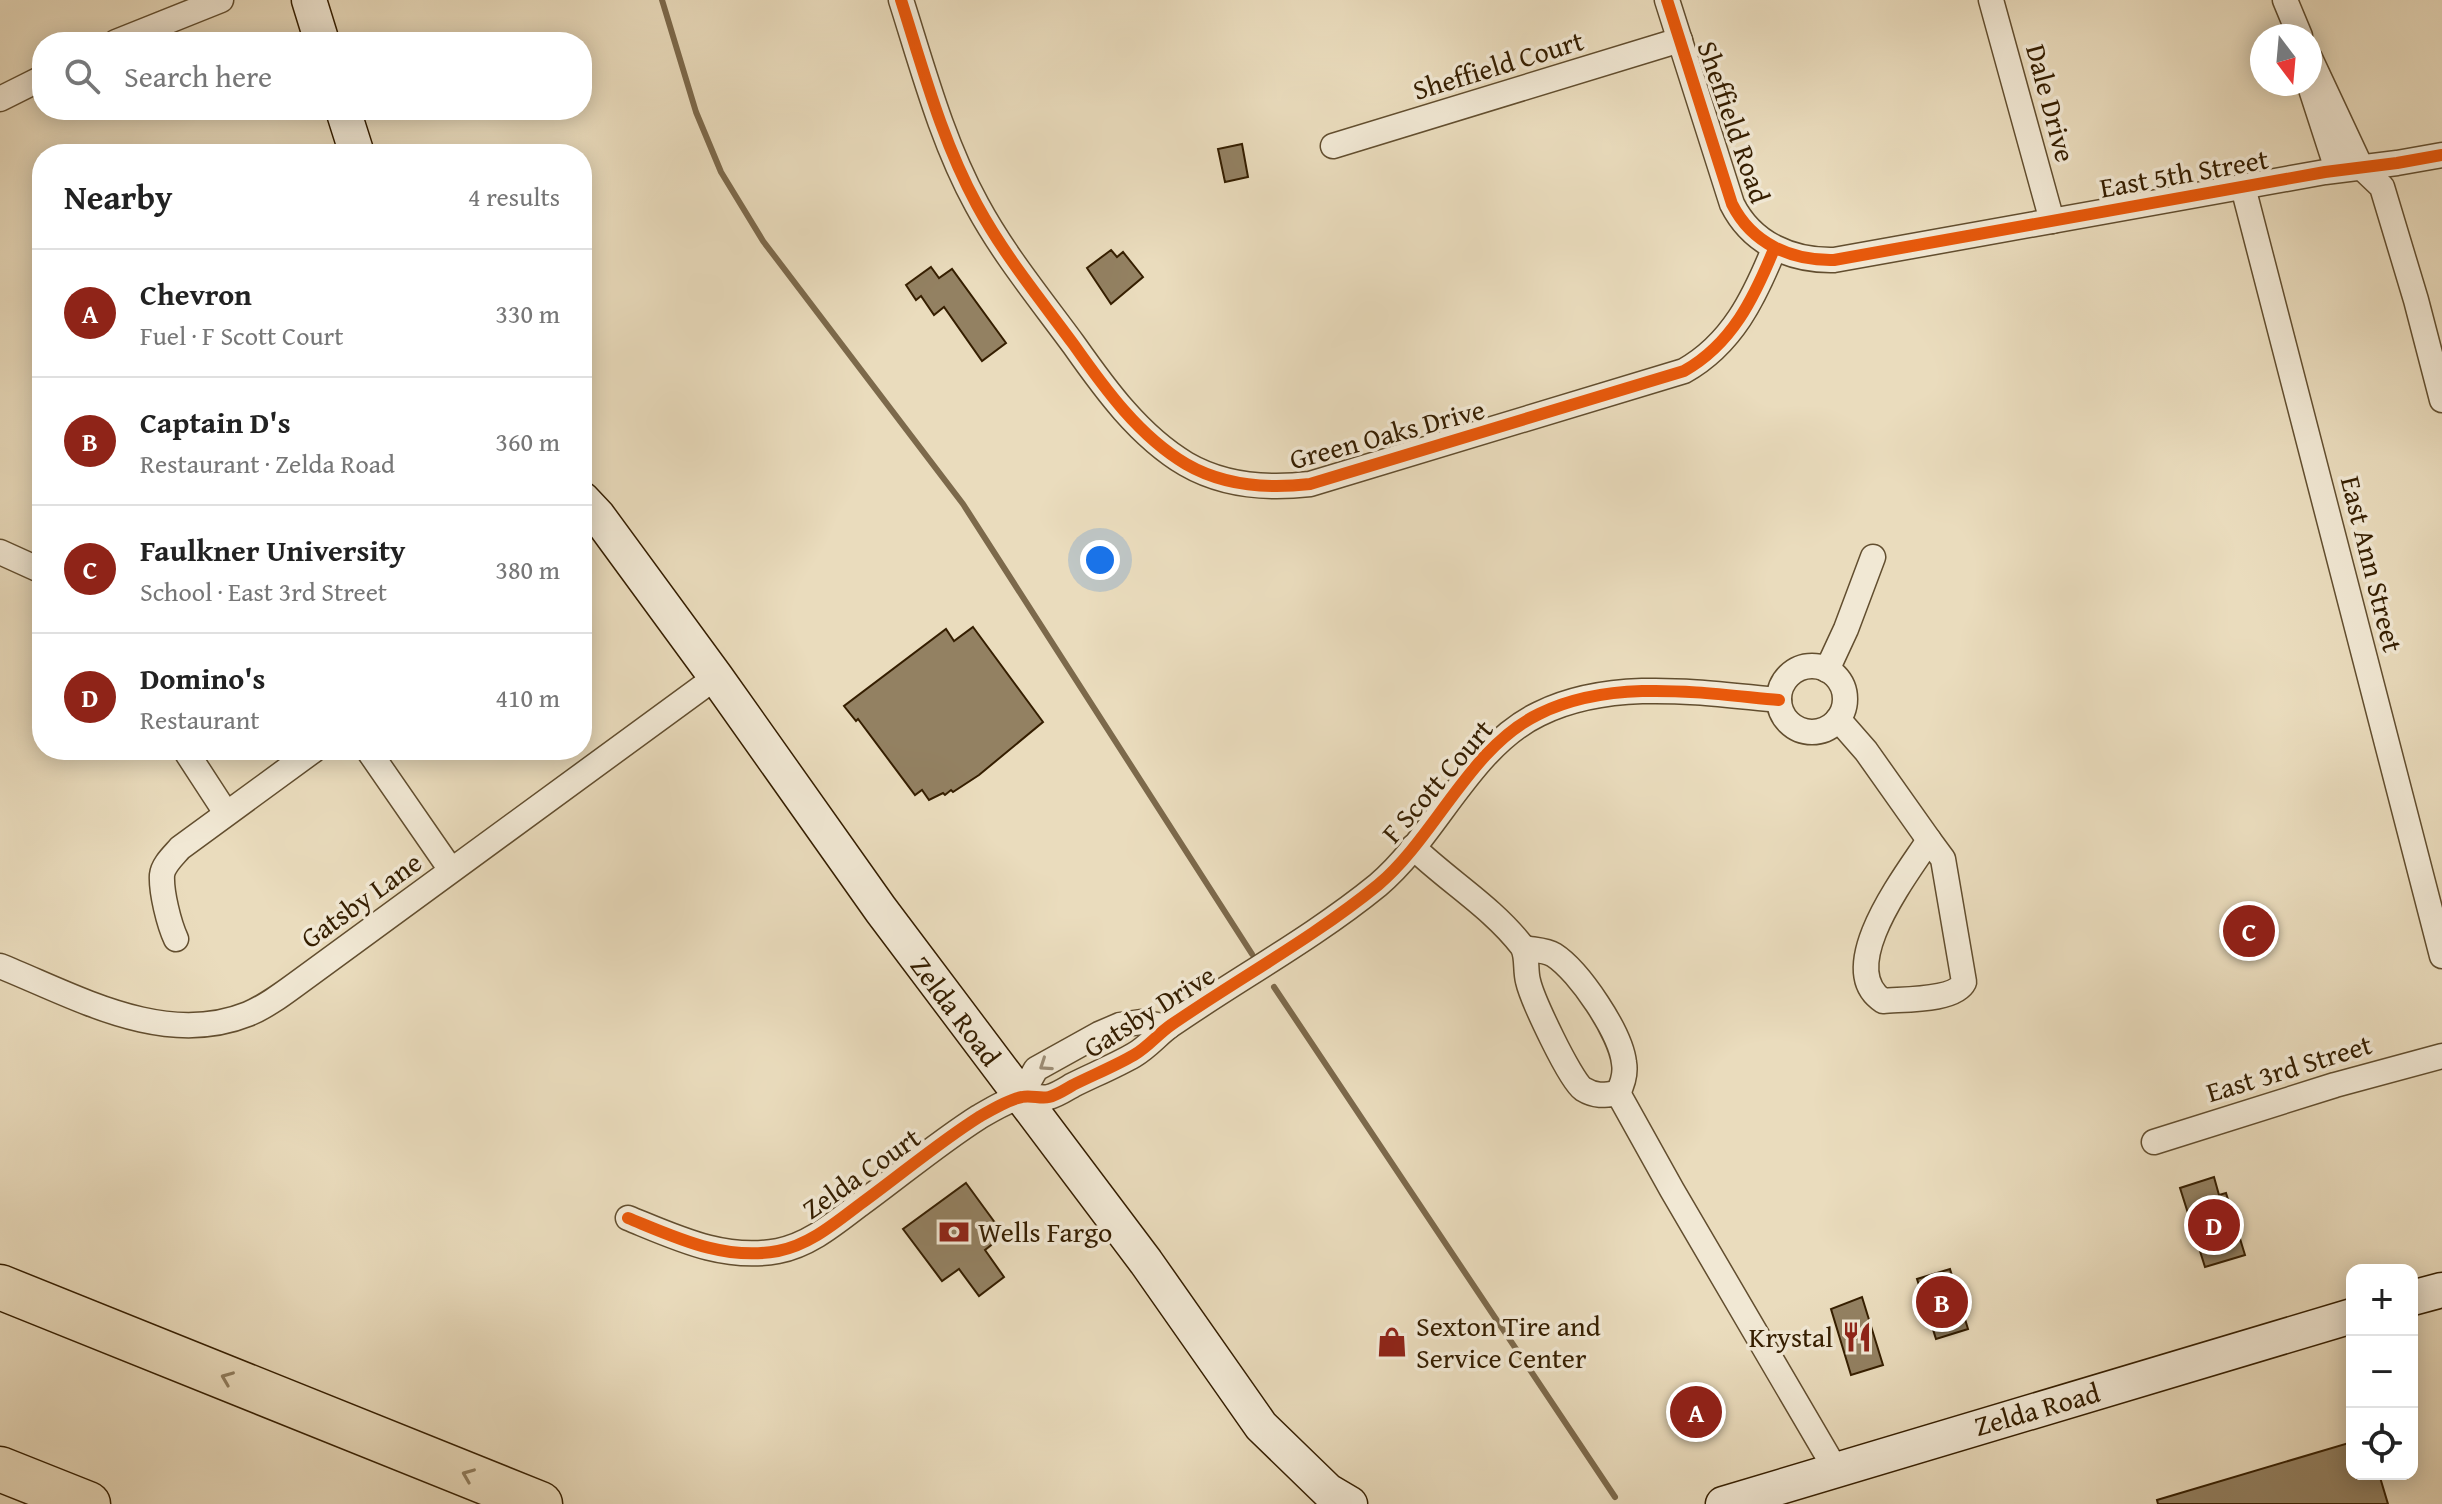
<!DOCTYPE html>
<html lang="en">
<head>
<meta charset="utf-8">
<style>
	:root { --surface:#fff; --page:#f6f6f6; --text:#222; --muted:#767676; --line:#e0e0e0; --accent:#8f2418 }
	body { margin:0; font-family:"Gentium Book Plus",serif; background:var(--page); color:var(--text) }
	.controls { position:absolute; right:24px; bottom:24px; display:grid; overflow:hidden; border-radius:16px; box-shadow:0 4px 20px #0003 }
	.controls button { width:72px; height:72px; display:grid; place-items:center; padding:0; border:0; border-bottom:2px solid var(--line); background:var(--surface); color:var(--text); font:40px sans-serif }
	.compass { position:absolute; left:2250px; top:24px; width:72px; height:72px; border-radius:50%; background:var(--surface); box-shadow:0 4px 20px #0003; rotate:164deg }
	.you { position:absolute; left:1100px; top:560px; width:28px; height:28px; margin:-20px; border:6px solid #fff; border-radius:50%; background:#1a73e8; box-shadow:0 0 0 12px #1a73e833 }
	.badge { display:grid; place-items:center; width:52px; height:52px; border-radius:50%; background:var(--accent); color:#fff; font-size:26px; font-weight:700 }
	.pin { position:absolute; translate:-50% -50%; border:4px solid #fff; box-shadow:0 2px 8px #0006 }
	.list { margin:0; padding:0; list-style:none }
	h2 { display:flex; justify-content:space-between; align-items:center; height:104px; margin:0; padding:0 32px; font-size:34px }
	h2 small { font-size:26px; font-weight:400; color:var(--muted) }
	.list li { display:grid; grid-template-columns:52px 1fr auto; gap:24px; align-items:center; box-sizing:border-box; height:128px; padding:0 32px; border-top:2px solid var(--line) }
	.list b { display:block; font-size:30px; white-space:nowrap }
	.list p { margin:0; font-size:26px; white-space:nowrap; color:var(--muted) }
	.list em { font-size:26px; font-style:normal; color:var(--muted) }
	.icon { flex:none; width:44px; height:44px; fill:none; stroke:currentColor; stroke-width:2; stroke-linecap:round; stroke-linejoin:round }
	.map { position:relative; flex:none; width:2442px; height:1504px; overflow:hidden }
	.search { position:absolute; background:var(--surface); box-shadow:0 4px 20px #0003; left:32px; top:32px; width:560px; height:88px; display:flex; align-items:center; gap:20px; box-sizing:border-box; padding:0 28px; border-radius:32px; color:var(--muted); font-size:30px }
	.panel { position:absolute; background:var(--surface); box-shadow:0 4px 20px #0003; left:32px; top:144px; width:560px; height:616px; border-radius:32px }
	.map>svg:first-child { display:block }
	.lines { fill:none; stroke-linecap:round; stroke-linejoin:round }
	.stream { stroke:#7c694b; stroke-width:6 }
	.building { fill:#938162; stroke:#351e00; stroke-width:2 }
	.street-casing { stroke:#624e2f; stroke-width:27 }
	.secondary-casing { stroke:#351e00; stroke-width:37 }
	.highway-casing { stroke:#351e00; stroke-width:47 }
	.street { stroke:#f1e8d4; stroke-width:24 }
	.secondary { stroke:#f1e8d4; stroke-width:34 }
	.highway { stroke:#eadcbd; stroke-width:44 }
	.cycleway-casing { stroke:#f1e8d4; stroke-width:17 }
	.cycleway { stroke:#e8590c; stroke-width:12 }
	.oneway { stroke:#9c8d75 }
	.oneway2 { stroke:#907d5e }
	.labels { text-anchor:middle; stroke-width:7; stroke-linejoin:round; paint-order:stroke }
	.street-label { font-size:28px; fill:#351e00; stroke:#f1e8d4 }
	.poi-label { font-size:28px; fill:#351e00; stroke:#f1e8d4; text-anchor:start }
</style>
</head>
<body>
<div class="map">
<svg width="2442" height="1504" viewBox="0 0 2442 1504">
	<rect width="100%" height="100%" fill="#eadcbd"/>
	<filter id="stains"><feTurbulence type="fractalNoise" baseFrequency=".0025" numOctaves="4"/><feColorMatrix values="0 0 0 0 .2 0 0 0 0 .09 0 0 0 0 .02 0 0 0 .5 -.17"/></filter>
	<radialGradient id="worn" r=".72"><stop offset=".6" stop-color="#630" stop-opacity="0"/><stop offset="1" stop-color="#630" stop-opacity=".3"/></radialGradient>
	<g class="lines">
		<g class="stream">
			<polyline points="662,0 696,112 721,172 763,241 963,504 1252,954"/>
			<polyline points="1274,987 1615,1497"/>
		</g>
	</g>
	<g class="building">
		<polygon points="1242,144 1248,177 1225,182 1218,149"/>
		<polygon points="1111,250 1117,257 1123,252 1143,277 1111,304 1087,268"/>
		<polygon points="931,267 939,278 952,269 1006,343 982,361 944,307 934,315 921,296 916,300 906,285"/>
		<polygon points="973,627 1043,722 979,775 953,792 951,790 945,795 943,793 929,800 922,790 915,795 858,719 856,721 844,706 946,629 954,641"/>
		<polygon points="2214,1177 2219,1195 2226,1193 2245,1255 2205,1267 2180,1188"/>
		<polygon points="966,1183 1004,1235 985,1250 1004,1277 979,1296 959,1269 942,1281 903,1229"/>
		<polygon points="1950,1269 1968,1329 1936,1339 1917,1279"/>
		<polygon points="1862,1297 1883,1365 1851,1375 1831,1309"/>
		<polygon points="2352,1442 2352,1474 2379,1474 2388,1504 2158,1504 2157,1500"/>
	</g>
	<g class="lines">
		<g class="street-casing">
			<g id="street">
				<path d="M901,0c22,69 41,141 76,205 27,50 64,95 97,140 31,44 65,91 112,119 38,22 82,25 124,20l374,-113c48,-27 70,-73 90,-122"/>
				<path d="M1667,0l65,204c20,40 60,57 102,56l491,-88 72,-9 45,-8"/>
				<polyline points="1991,0 2052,221"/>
				<polyline points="2285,0 2300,36"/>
				<polyline points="116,42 221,0"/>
				<polyline points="2310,58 2361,167 2382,187 2416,300 2442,400"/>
				<polyline points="2310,86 2334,160 2358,167"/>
				<polyline points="0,99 42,78"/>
				<polyline points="1333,146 1680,40"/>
				<polyline points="2243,187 2442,956"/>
				<polyline points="0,552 42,571"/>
				<circle cx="1812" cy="699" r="33"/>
				<polyline points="1827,670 1846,629 1873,557"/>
				<polyline points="1838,719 1866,751 1929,840"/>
				<polyline points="185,750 226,813"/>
				<polyline points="368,750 451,870"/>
				<path d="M1929,840l14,19 21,123c-9,19 -61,17 -81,19 -50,-33 24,-127 46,-161z"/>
				<path d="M1413,847c35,34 79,60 109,99 6,9 3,24 6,35 4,18 42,99 55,108 13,8 22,6 35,4l54,97 164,280"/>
				<path d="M176,939c-7,-15 -15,-47 -14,-64 1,-10 11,-19 18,-27l134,-98"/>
				<path d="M1524,948c9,2 22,2 30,7 25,16 67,78 70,108 2,11 -1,20 -6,30"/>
				<path d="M0,966c77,31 164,82 248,48 17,-7 32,-18 47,-29l421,-308"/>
				<polyline points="1020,1097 1036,1069 1099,1034 1120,1025 1141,1022 1168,1027"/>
				<polyline points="2154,1142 2335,1085 2442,1056"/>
				<path d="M628,1218c49,20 96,43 150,33 31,-6 56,-27 81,-46 40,-29 79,-62 120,-88 12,-7 30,-18 43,-20 9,-2 19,2 27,0 8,-2 17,-8 24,-12 20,-10 42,-19 61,-30 14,-8 24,-21 37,-30 68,-47 142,-87 207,-140 58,-49 92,-138 161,-171 73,-36 162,-21 240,-14"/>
			</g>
		</g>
		<g class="secondary-casing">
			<g id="secondary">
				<polyline points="309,0 322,42"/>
				<polyline points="343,110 357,154"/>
				<polyline points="582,499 598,516 716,677 881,910 1146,1262 1261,1426 1328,1491 1350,1504"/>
				<polyline points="2412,1298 2442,1290"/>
				<polyline points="1723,1504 2352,1316"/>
			</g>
		</g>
		<g class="highway-casing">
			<g id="highway">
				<polyline points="0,1287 540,1504"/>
				<polyline points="0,1469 88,1504"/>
			</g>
		</g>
		<use href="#street" class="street"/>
		<use href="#secondary" class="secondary"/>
		<use href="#highway" class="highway"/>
		<g class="cycleway-casing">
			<g id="cycleway">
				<path d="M901,0c22,69 41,141 76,205 27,50 64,95 97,140 31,44 65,91 112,119 38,22 82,25 124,20l374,-113c48,-27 70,-73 90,-122"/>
				<path d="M1667,0l65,204c20,40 60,57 102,56l491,-88 72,-9 45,-8"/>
				<path d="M628,1218c49,20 96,43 150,33 31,-6 56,-27 81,-46 40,-29 79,-62 120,-88 12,-7 30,-18 43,-20 9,-2 19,2 27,0 8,-2 17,-8 24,-12 20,-10 42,-19 61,-30 14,-8 24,-21 37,-30 68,-47 142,-87 207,-140 58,-49 92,-138 161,-171 73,-36 162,-21 240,-14"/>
			</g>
		</g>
		<use href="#cycleway" class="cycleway"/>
	</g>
	<defs><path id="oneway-chevron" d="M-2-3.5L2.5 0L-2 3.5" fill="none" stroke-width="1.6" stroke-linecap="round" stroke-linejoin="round" transform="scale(2)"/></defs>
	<use class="oneway" href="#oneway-chevron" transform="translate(1045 1065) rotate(146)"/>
	<g class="oneway2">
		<use href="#oneway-chevron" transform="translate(227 1378) rotate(-158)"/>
		<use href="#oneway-chevron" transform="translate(468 1475) rotate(-158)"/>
	</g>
	<defs>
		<g id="bank-bare" transform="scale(2.4)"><path d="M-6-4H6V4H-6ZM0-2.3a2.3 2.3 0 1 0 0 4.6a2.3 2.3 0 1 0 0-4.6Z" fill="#8f2418" stroke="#f1e8d4" stroke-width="2.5" paint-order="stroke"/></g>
		<g id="restaurant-bare" transform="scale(2.4)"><path d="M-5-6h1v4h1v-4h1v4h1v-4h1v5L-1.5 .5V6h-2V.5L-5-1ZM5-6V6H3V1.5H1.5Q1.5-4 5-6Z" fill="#8f2418" stroke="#f1e8d4" stroke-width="2.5" paint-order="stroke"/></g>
		<g id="shop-bare" transform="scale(2.4)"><path d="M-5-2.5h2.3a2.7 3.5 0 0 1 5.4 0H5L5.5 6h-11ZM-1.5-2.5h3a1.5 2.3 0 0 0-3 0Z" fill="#8f2418" stroke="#f1e8d4" stroke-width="2.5" paint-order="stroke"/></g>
	</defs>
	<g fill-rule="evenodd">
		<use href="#bank-bare" x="954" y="1232"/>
		<use href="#restaurant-bare" x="1857" y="1337"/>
		<use href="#shop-bare" x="1392" y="1342"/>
	</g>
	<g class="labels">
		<g class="street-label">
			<text transform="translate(1498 65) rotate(-17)" y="10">Sheffield Court</text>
			<text transform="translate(2051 103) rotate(75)" y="10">Dale Drive</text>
			<text transform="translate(1734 122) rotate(71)" y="10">Sheffield Road</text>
			<text transform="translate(2184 173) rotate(-10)" y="10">East 5th Street</text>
			<text transform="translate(1387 434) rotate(-15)" y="10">Green Oaks Drive</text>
			<text transform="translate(2372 564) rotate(76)" y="10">East Ann Street</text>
			<text transform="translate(1437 781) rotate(-49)" y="10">F Scott Court</text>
			<text transform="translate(361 900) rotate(-36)" y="10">Gatsby Lane</text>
			<text transform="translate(956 1011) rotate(53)" y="10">Zelda Road</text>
			<text transform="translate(1149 1011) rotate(-32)" y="10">Gatsby Drive</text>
			<text transform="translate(2289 1068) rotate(-17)" y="10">East 3rd Street</text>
			<text transform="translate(861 1173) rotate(-35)" y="10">Zelda Court</text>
			<text transform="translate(2037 1409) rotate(-16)" y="10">Zelda Road</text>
		</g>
		<g class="poi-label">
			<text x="978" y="1242">Wells Fargo</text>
			<text x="1416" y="1336">Sexton Tire and<tspan x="1416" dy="32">Service Center</tspan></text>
			<text x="1833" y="1347" text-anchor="end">Krystal</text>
		</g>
	</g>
	<rect width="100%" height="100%" filter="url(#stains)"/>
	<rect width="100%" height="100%" fill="url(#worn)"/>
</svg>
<div class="controls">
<button>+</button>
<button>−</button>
<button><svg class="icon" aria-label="locate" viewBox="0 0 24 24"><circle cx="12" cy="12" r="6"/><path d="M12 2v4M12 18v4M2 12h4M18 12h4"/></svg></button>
</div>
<svg class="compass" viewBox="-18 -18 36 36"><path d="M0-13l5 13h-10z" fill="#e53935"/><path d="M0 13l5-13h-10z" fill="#767676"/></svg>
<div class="you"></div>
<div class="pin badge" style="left:1696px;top:1412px">A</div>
<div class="pin badge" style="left:1942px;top:1302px">B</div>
<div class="pin badge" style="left:2249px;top:931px">C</div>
<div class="pin badge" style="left:2214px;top:1225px">D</div>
<div class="search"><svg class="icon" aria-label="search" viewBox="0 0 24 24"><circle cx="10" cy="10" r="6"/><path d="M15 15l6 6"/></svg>Search here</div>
<section class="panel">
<h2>Nearby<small>4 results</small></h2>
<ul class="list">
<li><span class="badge">A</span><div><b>Chevron</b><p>Fuel · F Scott Court</p></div><em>330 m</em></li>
<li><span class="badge">B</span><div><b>Captain D's</b><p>Restaurant · Zelda Road</p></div><em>360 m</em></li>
<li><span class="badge">C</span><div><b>Faulkner University</b><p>School · East 3rd Street</p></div><em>380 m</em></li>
<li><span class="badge">D</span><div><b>Domino's</b><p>Restaurant</p></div><em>410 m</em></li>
</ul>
</section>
</div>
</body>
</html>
